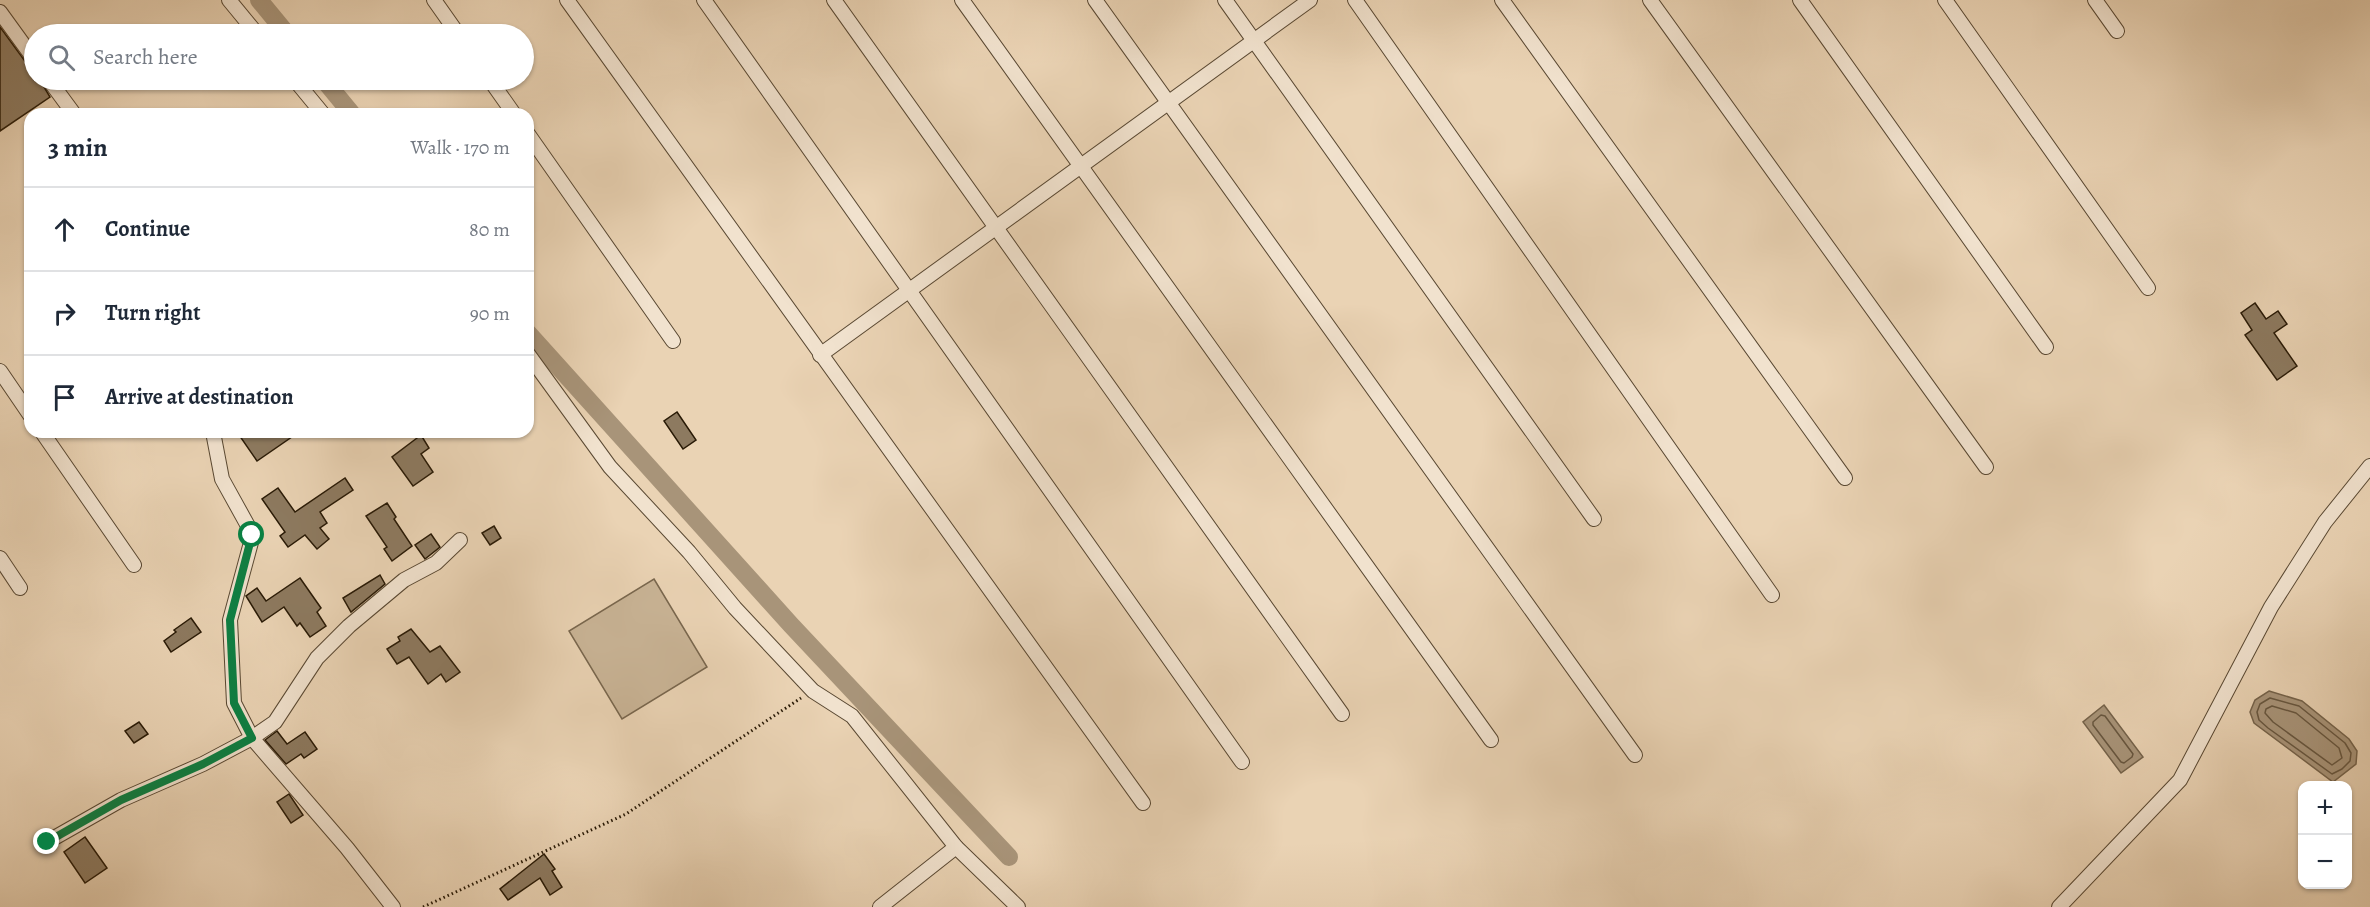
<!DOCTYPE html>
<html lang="en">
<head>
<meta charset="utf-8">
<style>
	:root { --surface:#fff; --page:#f6f6f7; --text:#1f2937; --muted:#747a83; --line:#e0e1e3 }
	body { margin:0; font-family:Alegreya,serif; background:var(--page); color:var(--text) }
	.controls { position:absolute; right:18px; bottom:18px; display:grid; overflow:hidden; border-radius:12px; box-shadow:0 2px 4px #0004 }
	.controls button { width:54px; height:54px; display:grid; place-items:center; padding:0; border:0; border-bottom:2px solid var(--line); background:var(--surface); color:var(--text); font:30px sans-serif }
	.stop { position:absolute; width:18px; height:18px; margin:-14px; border:4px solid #0b8043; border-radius:50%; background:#fff }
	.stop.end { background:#0b8043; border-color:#fff; box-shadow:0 2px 6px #0008 }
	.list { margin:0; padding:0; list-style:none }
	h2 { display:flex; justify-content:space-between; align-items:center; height:78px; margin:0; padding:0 24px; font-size:26px }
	h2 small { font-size:20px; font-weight:400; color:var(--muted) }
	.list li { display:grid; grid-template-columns:39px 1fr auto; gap:18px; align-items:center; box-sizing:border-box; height:84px; padding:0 24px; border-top:2px solid var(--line) }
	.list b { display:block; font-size:22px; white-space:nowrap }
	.list em { font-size:20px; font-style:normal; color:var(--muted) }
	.icon { flex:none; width:33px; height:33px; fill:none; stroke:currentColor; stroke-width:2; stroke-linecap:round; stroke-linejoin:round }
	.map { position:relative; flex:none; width:2370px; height:907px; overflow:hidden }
	.search { position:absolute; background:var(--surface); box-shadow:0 2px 4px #0004; left:24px; top:24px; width:510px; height:66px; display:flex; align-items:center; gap:15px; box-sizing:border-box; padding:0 21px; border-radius:33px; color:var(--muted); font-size:22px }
	.panel { position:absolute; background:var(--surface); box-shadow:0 2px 4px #0004; left:24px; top:108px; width:510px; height:330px; border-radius:18px }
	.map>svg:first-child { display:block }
	.green { fill:#c9b496; stroke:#79674e; stroke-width:1.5 }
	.water { fill:#a89479; stroke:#75634b; stroke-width:1.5 }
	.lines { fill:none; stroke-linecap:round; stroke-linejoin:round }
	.shore { stroke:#685740; stroke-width:1.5 }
	.canal { stroke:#a89479; stroke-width:18 }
	.building { fill:#8d7a60; stroke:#291a06; stroke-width:1.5 }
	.street-casing { stroke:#594832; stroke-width:16 }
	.path { stroke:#291a06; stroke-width:3; stroke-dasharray:1.5 3; stroke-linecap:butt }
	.street { stroke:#f1e2ce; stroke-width:14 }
	.route { stroke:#0b8043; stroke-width:8 }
</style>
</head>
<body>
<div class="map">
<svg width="2370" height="907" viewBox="0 0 2370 907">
	<rect width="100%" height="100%" fill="#ead3b4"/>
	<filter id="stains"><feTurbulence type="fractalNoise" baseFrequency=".00333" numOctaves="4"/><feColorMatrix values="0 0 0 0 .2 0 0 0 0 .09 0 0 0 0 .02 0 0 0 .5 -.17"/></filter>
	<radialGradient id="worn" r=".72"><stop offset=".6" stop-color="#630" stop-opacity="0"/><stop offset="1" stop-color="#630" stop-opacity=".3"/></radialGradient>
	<polygon class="green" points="654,579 707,667 622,719 569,631"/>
	<g class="water">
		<polygon points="2269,691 2302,701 2349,739 2357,751 2356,764 2333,782 2254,723 2250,712 2255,700"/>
		<polygon points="2104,705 2143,757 2121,773 2083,722"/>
	</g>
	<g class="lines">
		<g class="shore">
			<polygon points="2270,698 2299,706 2345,743 2351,753 2350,761 2342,769 2332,774 2268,728 2259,720 2257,712 2260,704"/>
			<polygon points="2272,706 2296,713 2339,748 2342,758 2332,765 2273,722 2265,713 2266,709"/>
			<polygon points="2101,715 2105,716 2133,754 2132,757 2124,763 2121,762 2093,725 2093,722"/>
		</g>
		<g class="canal">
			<polyline points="259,0 287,34"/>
			<polyline points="324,80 352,114"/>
			<polyline points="528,333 791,625 1009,857"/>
		</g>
	</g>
	<g class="building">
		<polygon points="0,27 27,64 34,68 34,80 40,80 50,97 0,131"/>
		<polygon points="2255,303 2266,319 2278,311 2287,324 2274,333 2297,366 2277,380 2245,335 2252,330 2241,313"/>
		<polygon points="677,412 696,440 683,449 664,421"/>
		<polygon points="237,432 299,432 257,461"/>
		<polygon points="421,435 429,448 421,454 433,472 413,486 392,457"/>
		<polygon points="345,478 353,490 320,512 327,523 320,528 329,539 317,549 305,535 288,547 280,536 285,532 262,499 278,488 295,512"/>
		<polygon points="387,503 396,517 394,519 412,546 392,561 384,549 387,547 366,516"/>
		<polygon points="494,526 501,538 490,545 482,533"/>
		<polygon points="431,534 440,547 425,559 415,545"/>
		<polygon points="380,575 385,584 351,612 343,598"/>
		<polygon points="300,578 321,608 317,612 326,626 310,637 300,623 297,626 284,607 262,622 246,596 257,588 266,601"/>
		<polygon points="191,618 201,632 171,652 164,641 176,632 174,630"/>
		<polygon points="411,629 430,652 440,646 460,672 446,682 441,674 428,684 409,657 397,664 387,649 400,641 398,637"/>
		<polygon points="139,722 148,734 134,743 125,731"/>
		<polygon points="277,731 287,744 305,732 317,749 304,758 301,754 286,764 265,740"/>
		<polygon points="289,794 303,815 291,823 277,802"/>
		<polygon points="85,837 107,868 85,883 64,852"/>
		<polygon points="544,854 555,869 552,871 562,887 550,895 540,878 508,900 500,889"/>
	</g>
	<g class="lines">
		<g class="street-casing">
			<g id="street">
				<polyline points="229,0 257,34"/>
				<polyline points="434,0 458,34"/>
				<polyline points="567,0 1143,803"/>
				<polyline points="704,0 1242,762"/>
				<polyline points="834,0 1342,714"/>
				<polyline points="962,0 1491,740"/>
				<polyline points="1095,0 1635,755"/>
				<polyline points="1225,0 1594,519"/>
				<polyline points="1355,0 1772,595"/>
				<polyline points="1502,0 1845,478"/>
				<polyline points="1650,0 1986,467"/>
				<polyline points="1800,0 2046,347"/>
				<polyline points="1945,0 2148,288"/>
				<polyline points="2095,0 2117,31"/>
				<polyline points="0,12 34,59"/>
				<polyline points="49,80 74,114"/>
				<polyline points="295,80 323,114"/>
				<polyline points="490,80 514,114"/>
				<polyline points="528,134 673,341"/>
				<polyline points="528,354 610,467 689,552 735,608 813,691 852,716 956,847 1018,907"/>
				<polyline points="820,355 1310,0"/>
				<polyline points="0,371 30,415"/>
				<polyline points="42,432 134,565"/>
				<polyline points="213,432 222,479 253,535 230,620 234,703 252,738 347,848 393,907"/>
				<polyline points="0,558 20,588"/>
				<polyline points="47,842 121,800 203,764 252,738 275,722 317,658 349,626 404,580 436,563 460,540"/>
				<polyline points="880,907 956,847"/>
				<polyline points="2059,907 2180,780 2271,607 2325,522 2370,466"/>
			</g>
		</g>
		<polyline class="path" points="423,907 626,814 801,698"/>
		<use href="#street" class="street"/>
	</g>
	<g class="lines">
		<polyline class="route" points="47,842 121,800 203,764 252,738 234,703 230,620 252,535"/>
	</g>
	<rect width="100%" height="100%" filter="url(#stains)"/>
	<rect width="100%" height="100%" fill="url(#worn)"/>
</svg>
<div class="controls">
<button>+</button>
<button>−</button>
</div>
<div class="stop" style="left:252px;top:535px"></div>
<div class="stop end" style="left:47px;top:842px"></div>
<div class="search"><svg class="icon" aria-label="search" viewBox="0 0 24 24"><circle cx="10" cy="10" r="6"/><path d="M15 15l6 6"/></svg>Search here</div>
<section class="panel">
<h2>3 min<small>Walk · 170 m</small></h2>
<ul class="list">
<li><svg class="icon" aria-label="ahead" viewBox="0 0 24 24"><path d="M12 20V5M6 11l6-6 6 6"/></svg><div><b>Continue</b></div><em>80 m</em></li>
<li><svg class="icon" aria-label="right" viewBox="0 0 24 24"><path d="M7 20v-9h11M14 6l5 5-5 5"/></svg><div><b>Turn right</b></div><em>90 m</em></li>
<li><svg class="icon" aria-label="arrive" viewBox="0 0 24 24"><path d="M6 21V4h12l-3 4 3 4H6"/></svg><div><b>Arrive at destination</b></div></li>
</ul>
</section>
</div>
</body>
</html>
